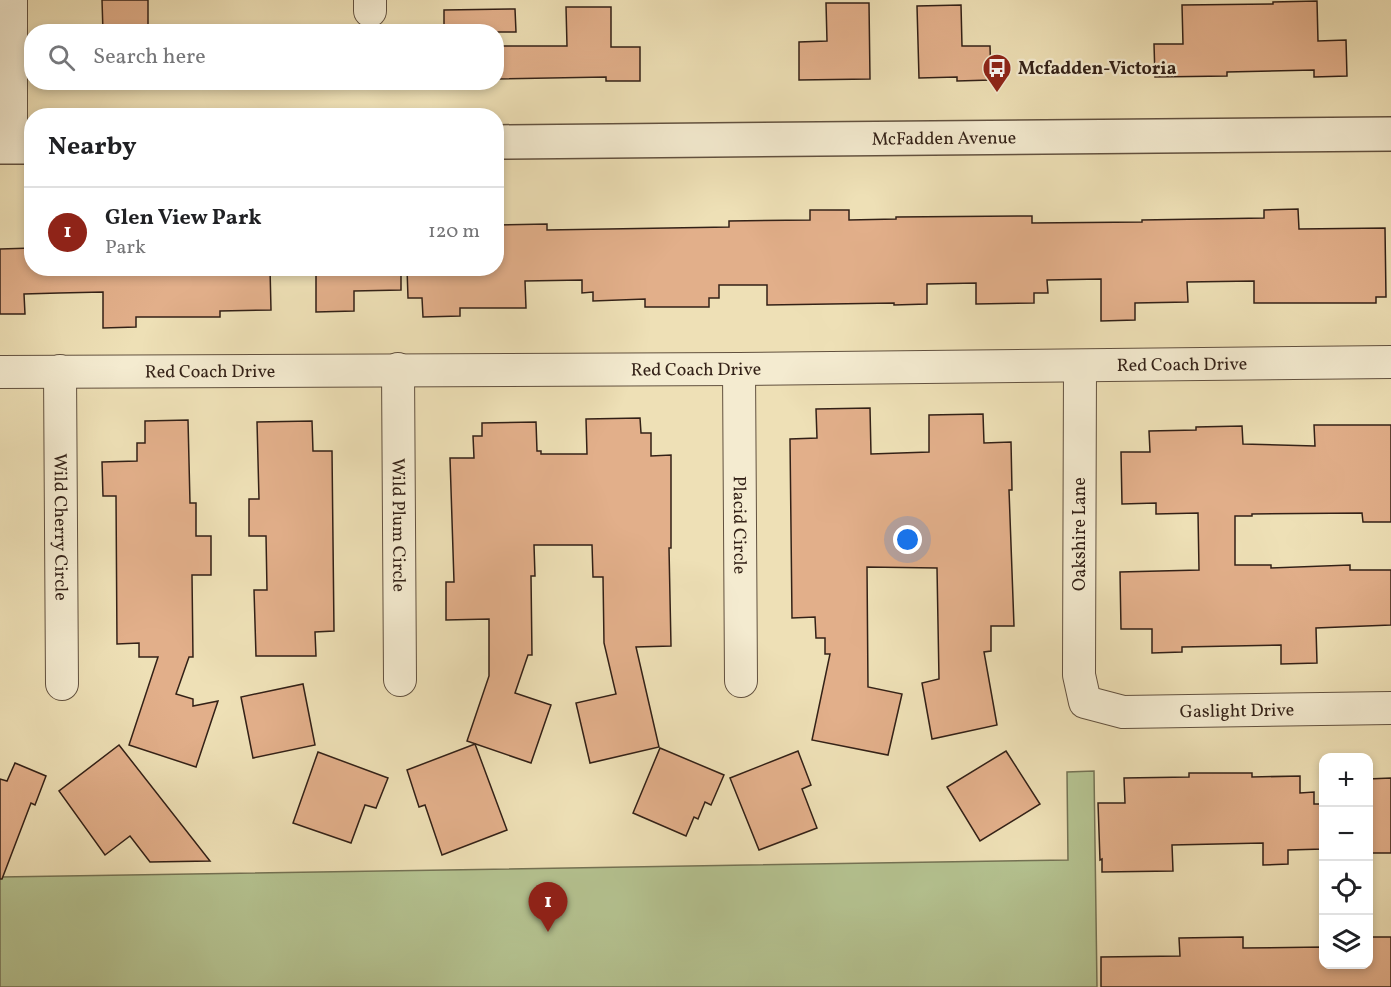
<!DOCTYPE html>
<html lang="en">
<head>
<meta charset="utf-8">
<style>
	:root { --surface:#fff; --page:#f2f2f2; --text:#202124; --muted:#757577; --line:#e0e0e0; --accent:#8f2418 }
	body { margin:0; font-family:Vollkorn,serif; background:var(--page); color:var(--text) }
	.controls { position:absolute; right:18px; bottom:18px; display:grid; overflow:hidden; border-radius:12px; box-shadow:0 3px 9px #0003 }
	.controls button { width:54px; height:54px; display:grid; place-items:center; padding:0; border:0; border-bottom:2px solid var(--line); background:var(--surface); color:var(--text); font:30px sans-serif }
	.you { position:absolute; left:908px; top:540px; width:21px; height:21px; margin:-15px; border:4px solid #fff; border-radius:50%; background:#1a73e8; box-shadow:0 0 0 9px #1a73e833 }
	.badge { display:grid; place-items:center; width:39px; height:39px; border-radius:50%; background:var(--accent); color:#fff; font-size:20px; font-weight:700 }
	.pin { position:absolute; translate:-50% -50px; filter:drop-shadow(0 2px 3px #0008) }
	.pin::after { content:''; position:absolute; top:32px; width:21px; height:18px; background:inherit; clip-path:polygon(0 0,100% 0,50% 100%) }
	.list { margin:0; padding:0; list-style:none }
	h2 { display:flex; justify-content:space-between; align-items:center; height:78px; margin:0; padding:0 24px; font-size:26px }
	h2 small { font-size:20px; font-weight:400; color:var(--muted) }
	.list li { display:grid; grid-template-columns:39px 1fr auto; gap:18px; align-items:center; box-sizing:border-box; height:90px; padding:0 24px; border-top:2px solid var(--line) }
	.list b { display:block; font-size:22px; white-space:nowrap }
	.list p { margin:0; font-size:20px; white-space:nowrap; color:var(--muted) }
	.list em { font-size:20px; font-style:normal; color:var(--muted) }
	.icon { flex:none; width:33px; height:33px; fill:none; stroke:currentColor; stroke-width:2; stroke-linecap:round; stroke-linejoin:round }
	.map { position:relative; flex:none; width:1391px; height:987px; overflow:hidden }
	.search { position:absolute; background:var(--surface); box-shadow:0 3px 9px #0003; left:24px; top:24px; width:480px; height:66px; display:flex; align-items:center; gap:15px; box-sizing:border-box; padding:0 21px; border-radius:24px; color:var(--muted); font-size:22px }
	.panel { position:absolute; background:var(--surface); box-shadow:0 3px 9px #0003; left:24px; top:108px; width:480px; height:168px; border-radius:24px }
	.map>svg:first-child { display:block }
	.green { fill:#b5c391; stroke:#747254; stroke-width:1.5 }
	.building { fill:#e2af8a; stroke:#332117; stroke-width:1.5 }
	.lines { fill:none; stroke-linecap:round; stroke-linejoin:round }
	.minor-casing { stroke:#62513f; stroke-width:34 }
	.tertiary-casing { stroke:#62513f; stroke-width:36 }
	.minor { stroke:#f4ebd0; stroke-width:32 }
	.tertiary { stroke:#f4ebd0; stroke-width:33 }
	.labels { text-anchor:middle; stroke-width:4.5; stroke-linejoin:round; paint-order:stroke }
	.poi-label { font-size:18px; font-weight:bold; fill:#332117; stroke:#f4ebd0; text-anchor:start }
	.street-label { font-size:18px; fill:#332117; stroke:#f4ebd0 }
</style>
</head>
<body>
<div class="map">
<svg width="1391" height="987" viewBox="0 0 1391 987">
	<rect width="100%" height="100%" fill="#eee0b6"/>
	<filter id="stains"><feTurbulence type="fractalNoise" baseFrequency=".00333" numOctaves="4"/><feColorMatrix values="0 0 0 0 .2 0 0 0 0 .09 0 0 0 0 .02 0 0 0 .5 -.17"/></filter>
	<radialGradient id="worn" r=".72"><stop offset=".6" stop-color="#630" stop-opacity="0"/><stop offset="1" stop-color="#630" stop-opacity=".3"/></radialGradient>
	<polygon class="green" points="1094,771 1097,987 0,987 0,877 1068,860 1067,772"/>
	<g class="building">
		<polygon points="102,0 148,0 148,32 103,32"/>
		<polygon points="1317,1 1318,41 1346,40 1347,76 1314,77 1314,70 1227,72 1227,76 1155,77 1154,44 1183,44 1182,5 1273,4 1273,2"/>
		<polygon points="826,3 869,3 870,79 799,80 799,42 827,41"/>
		<polygon points="961,5 962,46 990,46 991,80 957,81 957,77 919,78 917,6"/>
		<polygon points="566,7 611,7 611,47 640,47 640,81 606,81 606,77 496,79 496,46 567,46"/>
		<polygon points="515,9 516,32 444,32 444,10"/>
		<polygon points="1298,209 1299,229 1385,228 1386,297 1376,297 1376,303 1254,303 1254,281 1187,282 1188,302 1135,303 1135,320 1101,321 1101,279 1047,280 1048,293 1034,293 1034,303 976,304 976,283 927,284 927,304 894,305 894,303 767,305 767,285 719,285 719,298 709,298 709,307 645,307 645,299 593,301 593,292 582,293 582,280 525,281 526,308 460,308 460,316 423,317 422,298 408,298 407,268 496,268 496,225 547,224 547,230 729,227 729,221 810,220 810,210 849,210 849,220 896,219 896,217 1032,216 1032,223 1142,222 1142,220 1264,218 1264,210"/>
		<polygon points="32,248 32,268 270,268 271,310 220,311 220,317 136,317 136,327 103,328 103,292 59,293 24,294 25,314 0,314 0,249"/>
		<polygon points="316,268 401,268 401,290 354,291 354,311 316,312"/>
		<polygon points="870,408 871,454 929,452 929,415 983,414 984,443 1011,442 1012,490 1009,490 1014,626 991,626 991,651 984,652 997,725 932,739 922,683 939,679 937,568 867,567 868,687 902,694 888,755 812,740 830,654 825,654 825,638 816,638 815,617 792,618 790,439 817,438 816,409"/>
		<polygon points="640,418 641,433 651,433 651,456 671,455 671,548 669,548 671,646 636,647 659,747 590,763 576,703 616,694 604,643 603,577 593,577 592,545 534,545 535,576 531,576 532,655 528,655 515,693 551,705 531,763 467,741 489,676 489,619 446,620 446,582 454,582 450,458 474,458 473,436 482,436 482,423 536,422 537,451 541,451 541,454 587,454 586,419"/>
		<polygon points="188,420 190,503 196,503 196,536 211,536 211,575 192,575 193,657 189,657 176,694 193,699 193,706 218,701 196,767 129,745 158,657 139,657 139,643 117,644 116,496 103,496 102,462 137,461 137,443 145,443 145,421"/>
		<polygon points="312,421 313,451 332,451 334,631 315,632 316,656 256,656 254,590 267,590 266,536 249,536 249,499 259,499 257,422"/>
		<polygon points="1314,425 1391,425 1391,522 1363,522 1362,513 1252,514 1252,516 1235,516 1235,565 1271,565 1271,568 1350,565 1350,570 1391,570 1391,625 1316,628 1317,663 1281,664 1281,645 1182,647 1182,652 1152,653 1152,629 1121,629 1120,572 1199,570 1198,513 1156,514 1156,503 1122,504 1121,452 1150,452 1149,431 1196,430 1196,427 1242,426 1243,444 1315,446"/>
		<polygon points="303,684 315,745 253,758 241,697"/>
		<polygon points="475,744 507,830 442,855 425,805 419,807 407,770"/>
		<polygon points="119,745 210,861 150,862 130,836 105,855 59,791"/>
		<polygon points="660,748 724,775 711,805 705,802 698,819 694,817 686,836 633,813"/>
		<polygon points="798,751 811,785 802,789 817,828 759,850 730,778"/>
		<polygon points="1006,751 1040,804 980,841 947,787"/>
		<polygon points="318,752 388,778 376,808 365,805 351,843 293,823"/>
		<polygon points="15,763 46,776 35,805 31,803 2,879 0,879 0,779 7,781"/>
		<polygon points="1189,773 1252,773 1252,777 1300,776 1300,793 1314,792 1314,804 1323,804 1323,849 1288,850 1288,864 1263,865 1263,843 1172,845 1173,871 1102,872 1102,859 1100,860 1098,803 1125,803 1124,778 1189,777"/>
		<polygon points="1391,778 1391,853 1368,853 1368,779"/>
		<polygon points="1243,937 1243,948 1323,947 1323,964 1368,964 1368,937 1391,937 1391,987 1101,987 1101,957 1180,956 1179,938"/>
	</g>
	<g class="lines">
		<g class="minor-casing">
			<g id="minor">
				<polyline points="11,0 11,147"/>
				<polyline points="370,0 370,11"/>
				<path id="s1" d="M1080,366l-1,309 6,27 38,10 268,-4"/>
				<path id="s2" d="M398,369l2,311"/>
				<path id="s3" d="M739,369l2,312"/>
				<path id="s4" d="M60,371l2,313"/>
				<path id="s5" d="M0,372l739,-3 652,-7"/>
			</g>
		</g>
		<g class="tertiary-casing">
			<g id="tertiary">
				<path id="s6" d="M496,142l895,-8"/>
				<polyline points="0,147 32,147"/>
			</g>
		</g>
		<use href="#minor" class="minor"/>
		<use href="#tertiary" class="tertiary"/>
	</g>
	<defs>
		<g id="bus-pin" transform="scale(1.5)"><path d="M0 17L-7.5 6A9.5 9.5 0 1 1 7.5 6Z" fill="#8f2418" stroke="#f4ebd0"/><path d="M-5-6H5V4H4V6H2V4H-2V6H-4V4H-5ZM-3.5-4V0h7V-4ZM-3.5 1.2v1.5H-2V1.2ZM2 1.2v1.5H3.5V1.2Z" fill="#fff"/></g>
	</defs>
	<g fill-rule="evenodd">
		<use href="#bus-pin" x="997" y="68"/>
	</g>
	<g class="labels">
		<g class="poi-label">
			<text x="1018" y="74">Mcfadden-Victoria</text>
		</g>
		<g class="street-label">
			<text dy="6" stroke="none"><textPath href="#s6" startOffset="448">McFadden Avenue</textPath></text>
			<text dy="6" stroke="none"><textPath href="#s5" startOffset="1182">Red Coach Drive</textPath></text>
			<text dy="6" stroke="none"><textPath href="#s5" startOffset="696">Red Coach Drive</textPath></text>
			<text dy="6" stroke="none"><textPath href="#s5" startOffset="210">Red Coach Drive</textPath></text>
			<text dy="6" stroke="none"><textPath href="#s2" startOffset="156">Wild Plum Circle</textPath></text>
			<text dy="6" stroke="none"><textPath href="#s3" startOffset="156">Placid Circle</textPath></text>
			<text dy="6" stroke="none"><textPath href="#s4" startOffset="156">Wild Cherry Circle</textPath></text>
			<text transform="translate(1079 534) rotate(-90)" y="6">Oakshire Lane</text>
			<text dy="6" stroke="none"><textPath href="#s1" startOffset="490">Gaslight Drive</textPath></text>
		</g>
	</g>
	<rect width="100%" height="100%" filter="url(#stains)"/>
	<rect width="100%" height="100%" fill="url(#worn)"/>
</svg>
<div class="controls">
<button>+</button>
<button>−</button>
<button><svg class="icon" aria-label="locate" viewBox="0 0 24 24"><circle cx="12" cy="12" r="6"/><path d="M12 2v4M12 18v4M2 12h4M18 12h4"/></svg></button>
<button><svg class="icon" aria-label="layers" viewBox="0 0 24 24"><path d="M12 4l9 5-9 5-9-5zM3 14l9 5 9-5"/></svg></button>
</div>
<div class="you"></div>
<div class="pin badge" style="left:548px;top:932px">1</div>
<div class="search"><svg class="icon" aria-label="search" viewBox="0 0 24 24"><circle cx="10" cy="10" r="6"/><path d="M15 15l6 6"/></svg>Search here</div>
<section class="panel">
<h2>Nearby<small></small></h2>
<ul class="list">
<li><span class="badge">1</span><div><b>Glen View Park</b><p>Park</p></div><em>120 m</em></li>
</ul>
</section>
</div>
</body>
</html>
